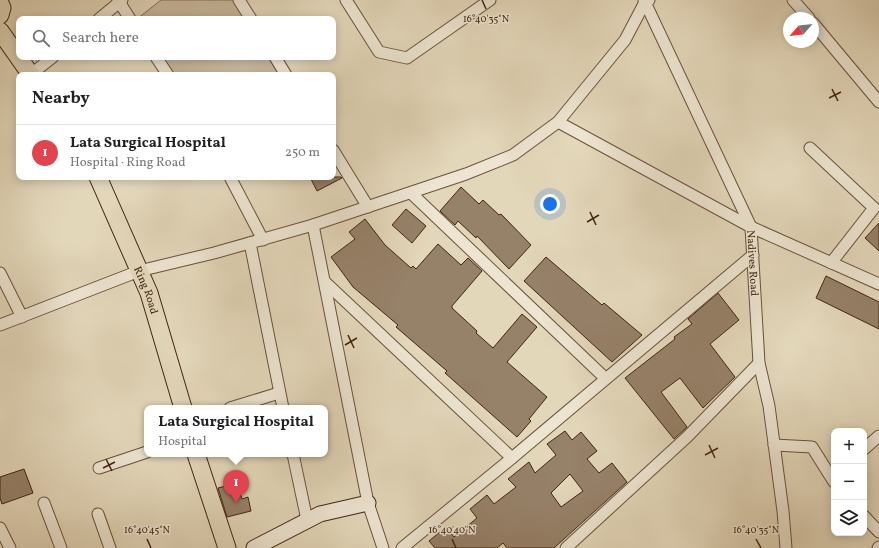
<!DOCTYPE html>
<html lang="en">
<head>
<meta charset="utf-8">
<style>
	:root { --surface:#fff; --page:#f2f2f2; --text:#202124; --muted:#757577; --line:#e0e0e0; --accent:#1a73e8 }
	body { margin:0; font-family:Vollkorn,serif; background:var(--page); color:var(--text) }
	.controls { position:absolute; right:12px; bottom:12px; display:grid; overflow:hidden; border-radius:8px; box-shadow:0 2px 10px #0003 }
	.controls button { width:36px; height:36px; display:grid; place-items:center; padding:0; border:0; border-bottom:1px solid var(--line); background:var(--surface); color:var(--text); font:20px sans-serif }
	.compass { position:absolute; left:783px; top:12px; width:36px; height:36px; border-radius:50%; background:var(--surface); box-shadow:0 2px 10px #0003; rotate:243deg }
	.you { position:absolute; left:550px; top:204px; width:14px; height:14px; margin:-10px; border:3px solid #fff; border-radius:50%; background:#1a73e8; box-shadow:0 0 0 6px #1a73e833 }
	.badge { display:grid; place-items:center; width:26px; height:26px; border-radius:50%; background:var(--accent); color:#fff; font-size:13px; font-weight:700 }
	.pin { position:absolute; translate:-50% -33px; filter:drop-shadow(0 1px 2px #0008) }
	.pin::after { content:''; position:absolute; top:21px; width:14px; height:12px; background:inherit; clip-path:polygon(0 0,100% 0,50% 100%) }
	.popup { position:absolute; left:144px; top:405px; width:184px; height:52px; box-sizing:border-box; display:grid; place-content:center; border-radius:8px; background:var(--surface); filter:drop-shadow(0 1px 3px #0005); font-size:13px; white-space:nowrap; color:var(--muted) }
	.popup b { font-size:15px; color:var(--text) }
	.popup::after { content:''; position:absolute; left:50%; top:100%; margin-left:-8px; border:8px solid transparent; border-top-color:var(--surface) }
	.list { margin:0; padding:0; list-style:none }
	h2 { display:flex; justify-content:space-between; align-items:center; height:52px; margin:0; padding:0 16px; font-size:17px }
	h2 small { font-size:13px; font-weight:400; color:var(--muted) }
	.list li { display:grid; grid-template-columns:26px 1fr auto; gap:12px; align-items:center; box-sizing:border-box; height:56px; padding:0 16px; border-top:1px solid var(--line) }
	.list b { display:block; font-size:15px; white-space:nowrap }
	.list p { margin:0; font-size:13px; white-space:nowrap; color:var(--muted) }
	.list em { font-size:13px; font-style:normal; color:var(--muted) }
	.icon { flex:none; width:22px; height:22px; fill:none; stroke:currentColor; stroke-width:2; stroke-linecap:round; stroke-linejoin:round }
	.map { position:relative; flex:none; width:879px; height:548px; overflow:hidden }
	.search { position:absolute; background:var(--surface); box-shadow:0 2px 10px #0003; left:16px; top:16px; width:320px; height:44px; display:flex; align-items:center; gap:10px; box-sizing:border-box; padding:0 14px; border-radius:8px; color:var(--muted); font-size:15px }
	.panel { position:absolute; background:var(--surface); box-shadow:0 2px 10px #0003; left:16px; top:72px; width:320px; height:108px; border-radius:8px }
	.map>svg:first-child { display:block }
	.green { fill:#c8b99d; stroke:#856e58 }
	.building { fill:#968169; stroke:#422412; fill-rule:evenodd }
	.lines { fill:none; stroke-linecap:round; stroke-linejoin:round }
	.street-casing { stroke:#6a513c; stroke-width:13 }
	.secondary-casing { stroke:#422412; stroke-width:17 }
	.primary-casing { stroke:#422412; stroke-width:19 }
	.street { stroke:#ede5d2; stroke-width:11 }
	.secondary { stroke:#ede5d2; stroke-width:15 }
	.primary { stroke:#e3d7ba; stroke-width:17 }
	.ticks { fill:none; stroke:#422412; stroke-width:1.5 }
	.labels { text-anchor:middle; stroke-width:3; stroke-linejoin:round; paint-order:stroke }
	.street-label { font-size:11px; fill:#422412; stroke:#ede5d2 }
	.ticks-label { font-size:10px; text-anchor:middle; fill:#422412; stroke:#ede5d2; stroke-width:3; stroke-linejoin:round; paint-order:stroke }
</style>
</head>
<body>
<div class="map">
<svg width="879" height="548" viewBox="0 0 879 548">
	<rect width="100%" height="100%" fill="#e3d7ba"/>
	<filter id="stains"><feTurbulence type="fractalNoise" baseFrequency=".005" numOctaves="4"/><feColorMatrix values="0 0 0 0 .2 0 0 0 0 .09 0 0 0 0 .02 0 0 0 .5 -.17"/></filter>
	<radialGradient id="worn" r=".72"><stop offset=".6" stop-color="#630" stop-opacity="0"/><stop offset="1" stop-color="#630" stop-opacity=".3"/></radialGradient>
	<g class="green">
		<polygon points="161,0 239,0 251,19 137,19"/>
		<polygon points="159,57 275,57 286,75 173,75"/>
	</g>
	<g class="building">
		<polygon points="310,177 341,177 342,178 317,191"/>
		<polygon points="461,187 479,204 483,200 499,215 501,214 531,245 509,269 477,236 476,238 458,221 455,225 440,211"/>
		<polygon points="406,209 426,226 412,243 392,225"/>
		<polygon points="365,219 385,245 411,268 413,266 416,269 438,244 461,265 468,258 482,271 452,306 452,308 477,331 476,333 493,348 522,314 537,327 507,362 547,397 529,419 531,421 517,437 445,373 447,371 396,327 398,325 353,287 331,257 355,239 349,232"/>
		<polygon points="879,223 879,251 865,238"/>
		<polygon points="546,257 602,305 604,303 642,335 612,362 524,281"/>
		<polygon points="826,276 879,302 879,329 816,298"/>
		<polygon points="718,293 739,320 710,344 735,377 703,408 680,378 661,392 687,427 674,439 625,378 675,339 674,337 692,324 688,319"/>
		<path d="M565,431l7,9 9,-8 16,19 -10,8 12,14 13,-10 15,19 -73,66h-47l-4,-5 -6,5h-62l-6,-7 17,-14 8,10 23,-19 -7,-9 17,-14 7,9 22,-17 -8,-8 21,-17 6,11 21,-18 -9,-11zM570,474l13,17 -22,16 -10,-14z"/>
		<polygon points="24,469 33,493 2,504 0,498 0,477"/>
		<polygon points="237,483 242,499 248,497 251,511 227,517 218,488"/>
	</g>
	<g class="lines">
		<g class="street-casing">
			<g id="street">
				<polyline points="118,0 130,19"/>
				<polyline points="239,0 251,19"/>
				<polyline points="346,0 379,52 407,58 490,0"/>
				<path id="s1" d="M644,0l107,227 8,136 10,43 14,105 3,37"/>
				<polyline points="793,0 809,18"/>
				<polyline points="99,19 122,0"/>
				<polyline points="813,23 879,102"/>
				<polyline points="156,57 168,75"/>
				<polyline points="275,57 286,75"/>
				<polyline points="30,75 53,57"/>
				<polyline points="558,122 751,227 879,284"/>
				<polyline points="810,148 874,208 831,263"/>
				<polyline points="333,150 368,207"/>
				<polyline points="230,177 263,240"/>
				<polyline points="411,193 605,378"/>
				<polyline points="313,225 368,503 383,548"/>
				<polyline points="250,243 283,408"/>
				<polyline points="0,273 22,317"/>
				<polyline points="325,282 512,458"/>
				<polyline points="0,325 139,271 214,253 313,225 466,174 513,155 558,122 625,40 645,2 649,0"/>
				<polyline points="230,408 279,393"/>
				<polyline points="774,445 812,447 834,482"/>
				<polyline points="864,449 879,436"/>
				<polyline points="293,454 307,520"/>
				<polyline points="99,468 147,452"/>
				<polyline points="44,503 61,548"/>
				<polyline points="98,514 110,548"/>
				<polyline points="864,516 879,532"/>
				<polyline points="0,528 10,548"/>
				<polyline points="402,548 512,458 753,255"/>
				<polyline points="566,548 687,437 759,363"/>
				<polyline points="878,548 879,547"/>
			</g>
		</g>
		<g class="secondary-casing">
			<polyline id="secondary" points="254,548 320,514 368,503"/>
		</g>
		<g class="primary-casing">
			<g id="primary">
				<polyline points="0,3 2,8 0,15"/>
				<polyline points="0,31 31,75"/>
				<path id="s2" d="M98,177l51,116 34,115"/>
				<polyline points="196,454 227,548"/>
			</g>
		</g>
		<use href="#street" class="street"/>
		<use href="#secondary" class="secondary"/>
		<use href="#primary" class="primary"/>
	</g>
	<path class="ticks" d="M482,0l4,9M832,89l6,12M829,98l12,-6M590,212l6,13M587,222l12,-7M348,335l6,13M345,345l12,-7M709,445l6,13M705,455l13,-7M106,459l6,12M103,468l12,-6M147,539l4,9M452,539l4,9M756,539l5,9"/>
	<g class="labels">
		<g class="street-label">
			<text dy="4" stroke="none"><textPath href="#s1" startOffset="287">Nadives Road</textPath></text>
			<text dy="4" stroke="none"><textPath href="#s2" startOffset="123">Ring Road</textPath></text>
		</g>
	</g>
	<g class="ticks-label">
		<text x="486" y="22">16°40'35"N</text>
		<text x="147" y="533">16°40'45"N</text>
		<text x="452" y="533">16°40'40"N</text>
		<text x="756" y="533">16°40'35"N</text>
	</g>
	<rect width="100%" height="100%" filter="url(#stains)"/>
	<rect width="100%" height="100%" fill="url(#worn)"/>
</svg>
<div class="controls">
<button>+</button>
<button>−</button>
<button><svg class="icon" aria-label="layers" viewBox="0 0 24 24"><path d="M12 4l9 5-9 5-9-5zM3 14l9 5 9-5"/></svg></button>
</div>
<svg class="compass" viewBox="-18 -18 36 36"><path d="M0-13l5 13h-10z" fill="#e53935"/><path d="M0 13l5-13h-10z" fill="#757577"/></svg>
<div class="you"></div>
<div class="pin badge" style="left:236px;top:503px;background:#e0444e">1</div>
<div class="popup"><b>Lata Surgical Hospital</b>Hospital</div>
<div class="search"><svg class="icon" aria-label="search" viewBox="0 0 24 24"><circle cx="10" cy="10" r="6"/><path d="M15 15l6 6"/></svg>Search here</div>
<section class="panel">
<h2>Nearby<small></small></h2>
<ul class="list">
<li><span class="badge" style="background:#e0444e">1</span><div><b>Lata Surgical Hospital</b><p>Hospital · Ring Road</p></div><em>250 m</em></li>
</ul>
</section>
</div>
</body>
</html>
